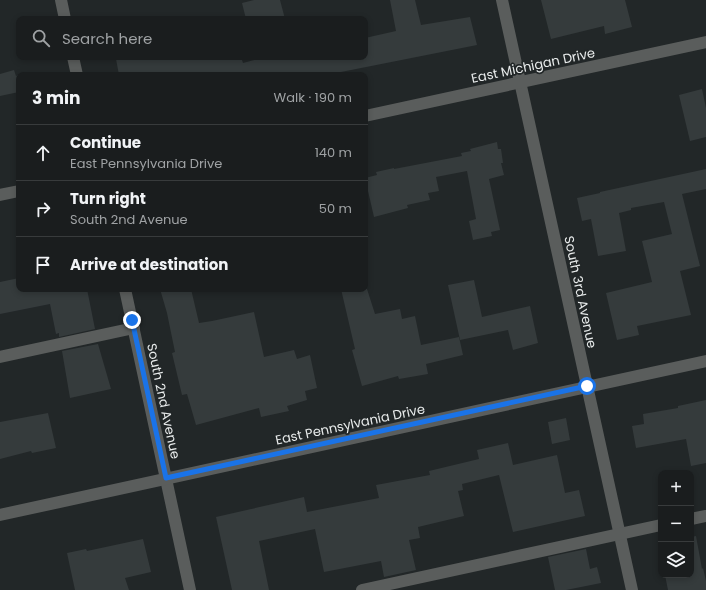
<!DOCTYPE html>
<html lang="en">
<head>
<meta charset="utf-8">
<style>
	:root { --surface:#1a1d1e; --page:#272a2b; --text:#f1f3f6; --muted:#9fa2a4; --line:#383b3c }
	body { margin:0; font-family:Poppins,sans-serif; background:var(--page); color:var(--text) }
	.controls { position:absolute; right:12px; bottom:12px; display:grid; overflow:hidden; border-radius:8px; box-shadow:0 2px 6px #0003 }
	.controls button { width:36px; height:36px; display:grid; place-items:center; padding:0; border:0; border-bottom:1px solid var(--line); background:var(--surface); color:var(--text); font:20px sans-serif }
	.stop { position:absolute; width:12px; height:12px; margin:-9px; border:3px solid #1a73e8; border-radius:50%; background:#fff }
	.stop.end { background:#1a73e8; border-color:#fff; box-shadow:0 1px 4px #0008 }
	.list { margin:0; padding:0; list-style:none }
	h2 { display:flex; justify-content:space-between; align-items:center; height:52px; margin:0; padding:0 16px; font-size:17px }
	h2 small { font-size:13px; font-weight:400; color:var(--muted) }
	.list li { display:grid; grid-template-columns:26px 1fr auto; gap:12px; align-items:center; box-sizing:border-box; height:56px; padding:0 16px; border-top:1px solid var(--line) }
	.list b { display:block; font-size:15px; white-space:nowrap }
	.list p { margin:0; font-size:13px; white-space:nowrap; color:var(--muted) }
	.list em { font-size:13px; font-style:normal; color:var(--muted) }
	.icon { flex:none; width:22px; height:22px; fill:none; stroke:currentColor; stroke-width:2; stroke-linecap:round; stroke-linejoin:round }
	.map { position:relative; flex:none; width:706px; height:590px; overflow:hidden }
	.search { position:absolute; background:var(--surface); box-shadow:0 2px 6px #0003; left:16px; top:16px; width:352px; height:44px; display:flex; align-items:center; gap:10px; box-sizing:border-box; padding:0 14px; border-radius:8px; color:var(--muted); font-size:15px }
	.panel { position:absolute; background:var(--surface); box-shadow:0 2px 6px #0003; left:16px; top:72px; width:352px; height:220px; border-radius:8px }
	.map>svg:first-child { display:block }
	.building { fill:#353b3c }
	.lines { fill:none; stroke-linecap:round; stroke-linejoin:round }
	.minor { stroke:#5a5d5c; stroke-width:12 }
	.route { stroke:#1a73e8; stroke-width:5 }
	.labels { text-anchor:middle; stroke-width:3.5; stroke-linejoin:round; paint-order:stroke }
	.street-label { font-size:13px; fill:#e8ebeb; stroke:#222728 }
</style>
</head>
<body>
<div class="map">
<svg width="706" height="590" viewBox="0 0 706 590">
	<rect width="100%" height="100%" fill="#222728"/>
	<g class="building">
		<polygon points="254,0 280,0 285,19 246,19 242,3"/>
		<polygon points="390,0 415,0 421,25 470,17 477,45 341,72 342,75 119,75 116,59 127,57 241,57 243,63 266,57 365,57 365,38 396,31"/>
		<polygon points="541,0 625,0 632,27 605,34 604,26 551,39"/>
		<polygon points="14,70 16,76 19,75 19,92 0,96 0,74"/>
		<polygon points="702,89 706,108 706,137 690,141 679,95"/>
		<polygon points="497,142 498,149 501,149 503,163 501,163 504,175 489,179 500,230 491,232 492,236 473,240 469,221 476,219 467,171 436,177 439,191 428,193 430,200 407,205 408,208 374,217 365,178 377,175 376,172 394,168 394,169 462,156 461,153 471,151 470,149"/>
		<polygon points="706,169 706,189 682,194 700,266 680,271 691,315 637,326 639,335 617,340 606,293 652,282 642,241 672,234 664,202 631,208 631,210 619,213 626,251 598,256 591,219 582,221 577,198 600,193 600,192"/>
		<polygon points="19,278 19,289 87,289 95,329 59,337 59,333 56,334 50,304 0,314 0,282"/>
		<polygon points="474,280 482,317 530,306 538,343 513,350 508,330 460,340 448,285"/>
		<polygon points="160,289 191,289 199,323 212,321 254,312 264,357 294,350 297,359 310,355 317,388 305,391 307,400 287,406 289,411 261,417 259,408 196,425 187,394 182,395 172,353 175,352 167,313"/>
		<polygon points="341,289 367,289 375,314 400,309 402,319 415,316 421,345 459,337 463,355 426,364 428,374 399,379 398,376 362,386 352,350 355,349"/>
		<polygon points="98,344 111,389 70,398 62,351"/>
		<polygon points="706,400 706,463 691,466 686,439 636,448 632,426 644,424 643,414 678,408 678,406"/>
		<polygon points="48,413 56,448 32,453 31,451 0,459 0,422"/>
		<polygon points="566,418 570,440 552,444 548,422"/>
		<polygon points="508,443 513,465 557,455 565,493 579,490 585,516 513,532 499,475 462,484 463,490 458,491 464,516 418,527 420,538 409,540 416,570 384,577 381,561 324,572 315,529 259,541 269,590 232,590 216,517 304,497 307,512 379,498 376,485 430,475 429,471 479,459 477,450"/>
		<polygon points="696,536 702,569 703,568 706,581 706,590 668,590 665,575 691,575 691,537"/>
		<polygon points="143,539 151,572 125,578 129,590 75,590 67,553 86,549 87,551"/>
		<polygon points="586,549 590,569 597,567 601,583 566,590 555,590 548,557"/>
	</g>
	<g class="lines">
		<g class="minor">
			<polyline points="61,0 65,19"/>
			<polyline points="502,0 632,590"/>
			<polyline points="73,57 77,75"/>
			<polyline points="365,116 706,42"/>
			<polyline points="0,195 19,191"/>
			<polyline points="125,289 190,590"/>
			<polyline points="0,357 134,328"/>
			<polyline points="0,515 706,361"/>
			<polyline points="691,519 706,516"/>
			<polyline points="362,590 661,525"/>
		</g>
	</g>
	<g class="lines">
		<polyline class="route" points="132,320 166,478 587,386"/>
	</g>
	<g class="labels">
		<g class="street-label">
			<text transform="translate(533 65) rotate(-12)" y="5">East Michigan Drive</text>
			<text transform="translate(581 292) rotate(78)" y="5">South 3rd Avenue</text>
			<text transform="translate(164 401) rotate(78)" y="5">South 2nd Avenue</text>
			<text transform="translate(350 424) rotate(-12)" y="5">East Pennsylvania Drive</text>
		</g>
	</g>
</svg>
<div class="controls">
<button>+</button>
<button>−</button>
<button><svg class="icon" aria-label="layers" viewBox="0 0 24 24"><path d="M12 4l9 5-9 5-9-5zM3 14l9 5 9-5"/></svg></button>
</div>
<div class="stop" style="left:587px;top:386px"></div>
<div class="stop end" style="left:132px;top:320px"></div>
<div class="search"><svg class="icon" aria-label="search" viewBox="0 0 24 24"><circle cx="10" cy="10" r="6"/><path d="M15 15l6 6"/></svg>Search here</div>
<section class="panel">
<h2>3 min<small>Walk · 190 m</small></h2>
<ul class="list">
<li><svg class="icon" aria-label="ahead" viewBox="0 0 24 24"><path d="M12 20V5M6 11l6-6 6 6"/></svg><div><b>Continue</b><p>East Pennsylvania Drive</p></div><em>140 m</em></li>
<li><svg class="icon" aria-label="right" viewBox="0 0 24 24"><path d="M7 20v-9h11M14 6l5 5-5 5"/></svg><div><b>Turn right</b><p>South 2nd Avenue</p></div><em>50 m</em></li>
<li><svg class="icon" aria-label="arrive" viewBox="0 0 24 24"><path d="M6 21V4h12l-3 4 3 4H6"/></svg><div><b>Arrive at destination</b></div></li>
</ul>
</section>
</div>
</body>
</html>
